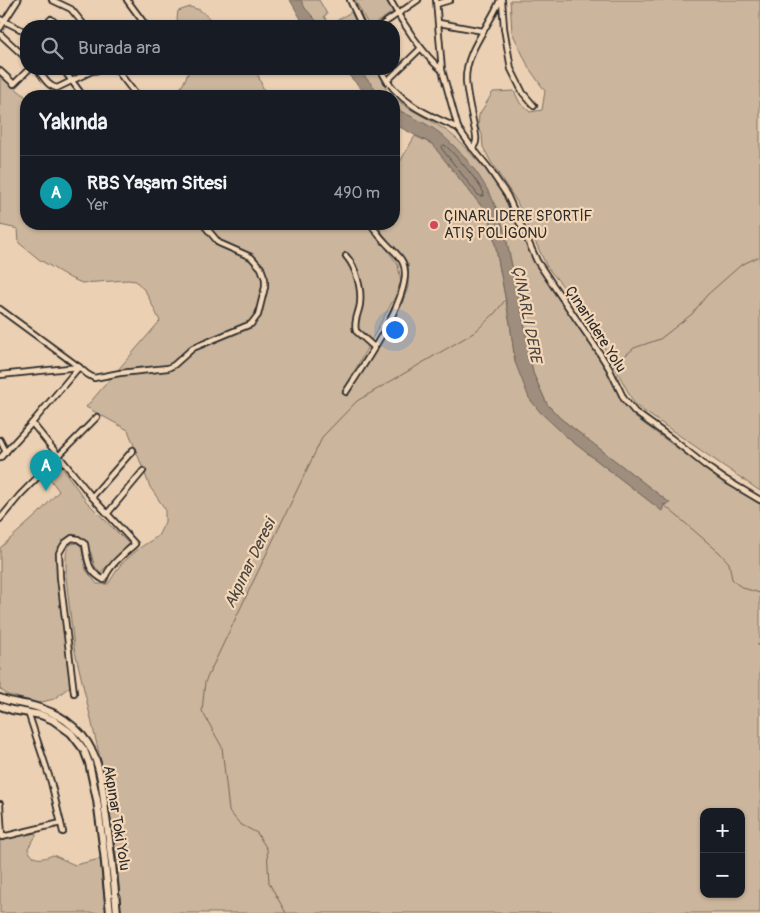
<!DOCTYPE html>
<html lang="tr">
<head>
<meta charset="utf-8">
<style>
	:root { --surface:#171b24; --page:#20242c; --text:#f1f3f6; --muted:#9ea1a6; --line:#363941; --accent:#d1495b }
	body { margin:0; font-family:Pangolin,sans-serif; background:var(--page); color:var(--text) }
	.controls { position:absolute; right:15px; bottom:15px; display:grid; overflow:hidden; border-radius:10px; box-shadow:0 1px 4px #0004 }
	.controls button { width:45px; height:45px; display:grid; place-items:center; padding:0; border:0; border-bottom:1px solid var(--line); background:var(--surface); color:var(--text); font:25px sans-serif }
	.you { position:absolute; left:394px; top:329px; width:18px; height:18px; margin:-12px; border:4px solid #fff; border-radius:50%; background:#1a73e8; box-shadow:0 0 0 8px #1a73e833 }
	.badge { display:grid; place-items:center; width:32px; height:32px; border-radius:50%; background:var(--accent); color:#fff; font-size:16px; font-weight:700 }
	.pin { position:absolute; translate:-50% -41px; filter:drop-shadow(0 1px 2px #0008) }
	.pin::after { content:''; position:absolute; top:26px; width:18px; height:15px; background:inherit; clip-path:polygon(0 0,100% 0,50% 100%) }
	.list { margin:0; padding:0; list-style:none }
	h2 { display:flex; justify-content:space-between; align-items:center; height:65px; margin:0; padding:0 20px; font-size:21px }
	h2 small { font-size:16px; font-weight:400; color:var(--muted) }
	.list li { display:grid; grid-template-columns:32px 1fr auto; gap:15px; align-items:center; box-sizing:border-box; height:75px; padding:0 20px; border-top:1px solid var(--line) }
	.list b { display:block; font-size:19px; white-space:nowrap }
	.list p { margin:0; font-size:16px; white-space:nowrap; color:var(--muted) }
	.list em { font-size:16px; font-style:normal; color:var(--muted) }
	.icon { flex:none; width:28px; height:28px; fill:none; stroke:currentColor; stroke-width:2; stroke-linecap:round; stroke-linejoin:round }
	.map { position:relative; flex:none; width:760px; height:913px; overflow:hidden }
	.search { position:absolute; background:var(--surface); box-shadow:0 1px 4px #0004; left:20px; top:20px; width:380px; height:55px; display:flex; align-items:center; gap:12px; box-sizing:border-box; padding:0 18px; border-radius:20px; color:var(--muted); font-size:19px }
	.panel { position:absolute; background:var(--surface); box-shadow:0 1px 4px #0004; left:20px; top:90px; width:380px; height:140px; border-radius:20px }
	.map>svg:first-child { display:block }
	.green { fill:#cbb59c; stroke:#7b7064; fill-rule:evenodd }
	.water { fill:#9f8e7d; stroke:#71665c }
	.lines { fill:none; stroke-linecap:round; stroke-linejoin:round }
	.shore { stroke:#59534c; stroke-width:1 }
	.stream { stroke:#71665c; stroke-width:1 }
	.street-casing { stroke:#2b2b2b; stroke-width:8 }
	.secondary-casing { stroke:#2b2b2b; stroke-width:10 }
	.street { stroke:#f3d7b9; stroke-width:4.5 }
	.secondary { stroke:#f3d7b9; stroke-width:6 }
	.poi-dot { fill:#d1495b; stroke:#f3d7b9; stroke-width:2 }
	.labels { text-anchor:middle; stroke-width:4.5; stroke-linejoin:round; paint-order:stroke }
	.poi-label { font-size:15px; fill:#2b2b2b; stroke:#f3d7b9; text-anchor:start }
	.street-label { font-size:15px; fill:#2b2b2b; stroke:#f3d7b9 }
	.water-label { font-size:16px; font-style:italic; fill:#484440; stroke:#f3d7b9 }
</style>
</head>
<body>
<div class="map">
<svg width="760" height="913" viewBox="0 0 760 913">
	<rect width="100%" height="100%" fill="#ebd0b3"/>
	<filter id="ink" filterUnits="userSpaceOnUse"><feTurbulence type="fractalNoise" baseFrequency=".02" numOctaves="2"/><feDisplacementMap in="SourceGraphic" scale="10" xChannelSelector="R" yChannelSelector="G"/><feConvolveMatrix kernelMatrix="1 2 1 2 8 2 1 2 1" color-interpolation-filters="sRGB"/></filter>
	<g filter="url(#ink)">
		<g class="green">
			<polygon points="295,0 319,0 327,14 324,16 329,25 351,12 358,26 314,26"/>
			<polygon points="355,0 386,0 393,12 371,26 369,26"/>
			<polygon points="510,0 760,0 760,491 635,405 609,356 580,307 547,267 517,202 491,162 483,147 482,134 478,127 479,115 493,92 514,91 520,103 530,112 542,110 545,91 529,68 512,32"/>
			<polygon points="190,7 200,10 218,26 178,26 177,19 178,11"/>
			<polygon points="190,69 254,69 258,75 266,96 175,96 183,84"/>
			<polygon points="353,69 377,69 386,88 386,96 376,96"/>
			<path d="M0,75l26,22v127h343l29,41 3,16 -6,16 -53,97 8,-3 41,-66 12,-24 5,-14v-23l-25,-30 -6,-10h17v-52l21,-36 17,8 58,73 20,106 5,39 54,77 92,71 2,-6 6,-1 -109,-85 -13,-14 -14,-31 -9,-50 -19,-90c-4,-13 -9,-26 -15,-38l-60,-68 -36,-19v-6l1,-4 13,10 20,11 19,12 10,8 34,36 12,20 31,67 60,88 16,26 14,28 12,14 74,54 50,32v142l-3,-2 3,3v266h-639l-4,-52 -12,-82 -31,-132 -8,-70v-22l2,-8 3,-3 6,-1 4,3 5,24 11,14h11l13,-20 20,-17 17,-11 7,-14v-13l-15,-22 -22,-57 -42,-23 74,-86 -14,-29 -10,-11 -8,-1 -46,3 -12,-5 -30,-18 -21,-17 -1,-14 -18,-4zM704,812h37v82h-37z"/>
			<polygon points="60,465 86,501 129,544 101,572 95,567 91,553 85,544 72,538 59,553 73,684 54,699 38,703 8,695 0,689 0,548 39,513 59,491 50,479"/>
			<path d="M36,832v4l-8,12c4,14 15,11 25,7l22,10 25,-6 6,54h-106v-72z"/>
		</g>
		<g class="water">
			<polygon points="290,0 301,0 305,8 321,26 305,26"/>
			<polygon points="343,69 358,69 382,96 368,96"/>
			<path d="M394,108c16,8 33,15 47,26 5,4 9,9 14,13 24,24 41,53 50,86l19,90 9,50 14,31 13,14 110,85 -6,2 -2,6 -93,-72 -29,-27 -11,-14 -14,-36 -5,-39 -20,-106 -58,-73 -38,-20z"/>
		</g>
		<g class="lines">
			<path class="shore" d="M444,145l2,1c14,14 28,30 38,47l-1,3h-4l-37,-47v-2z"/>
			<g class="stream">
				<polyline points="620,360 634,348 660,339 692,314 707,295 741,265 758,257"/>
				<polyline points="663,504 720,553 729,563 732,579 737,584 743,588 760,593"/>
				<polyline points="286,913 269,883 267,849 257,833 240,824 229,811 222,747 202,711 205,682 323,436 357,401 475,332 495,313 506,299"/>
			</g>
			<g class="street-casing">
				<g id="street">
					<polyline points="52,0 71,9 85,26"/>
					<polyline points="127,0 144,23 145,26"/>
					<polyline points="350,0 362,26"/>
					<path d="M390,0c12,22 33,55 52,70"/>
					<polyline points="436,0 442,70 458,128 471,146 488,167 507,195 537,261 553,285 595,346 609,368 624,399 635,412 671,438 706,466 723,478 760,500"/>
					<polyline points="502,0 504,28 511,69 523,93 534,106"/>
					<polyline points="437,4 450,0"/>
					<polyline points="0,19 26,32"/>
					<polyline points="439,23 483,31"/>
					<polyline points="44,26 51,19 59,26"/>
					<polyline points="380,26 418,0"/>
					<polyline points="0,28 18,0"/>
					<polyline points="0,34 26,58"/>
					<path d="M37,69c6,7 10,17 20,19l35,-17 13,-2"/>
					<polyline points="63,69 83,96"/>
					<polyline points="116,69 137,96"/>
					<path d="M380,69c17,33 45,45 78,59"/>
					<polyline points="0,71 14,84 29,69"/>
					<polyline points="387,81 421,48"/>
					<path d="M472,148c2,-2 4,-5 4,-7 1,-4 -1,-10 -2,-15 -3,-15 -7,-30 -8,-45 -1,-31 24,-55 34,-81"/>
					<path d="M346,256c10,11 16,33 14,48 -1,9 -7,17 -4,27l18,16"/>
					<polyline points="0,309 79,367 87,374 94,378 120,373 168,368 174,365 193,348 251,324 258,315 265,287 265,279 261,268 251,257 219,243 203,224"/>
					<polyline points="0,375 79,367"/>
					<path d="M346,392c16,-25 70,-101 57,-129 -3,-8 -12,-14 -18,-21 -5,-5 -10,-12 -14,-18"/>
					<path d="M32,423l60,74 43,47c-11,10 -26,21 -31,36 -17,-9 -16,-19 -19,-36l-7,-5 -6,-1 -7,5 -6,10 1,24 14,116"/>
					<polyline points="0,440 6,452"/>
					<polyline points="0,458 32,423 79,367"/>
					<polyline points="92,497 133,450"/>
					<polyline points="107,514 143,471"/>
					<polyline points="0,519 20,495 97,417"/>
					<polyline points="28,712 51,782 63,832"/>
					<polyline points="0,804 2,837 61,823"/>
				</g>
			</g>
			<g class="secondary-casing">
				<g id="secondary">
					<path d="M0,698c11,5 22,5 33,8 11,3 22,7 32,14 11,8 21,18 27,31 9,18 11,40 13,59 5,35 9,69 12,103"/>
					<polyline points="0,706 12,710 41,715 53,720 71,733 84,750 89,763 97,800 104,853 110,913"/>
				</g>
			</g>
			<use href="#street" class="street"/>
			<use href="#secondary" class="secondary"/>
		</g>
	</g>
	<circle class="poi-dot" cx="434" cy="225" r="5"/>
	<g class="labels">
		<g class="poi-label">
			<text x="444" y="221">ÇINARLIDERE SPORTİF<tspan x="444" dy="17">ATIŞ POLİGONU</tspan></text>
		</g>
		<g class="street-label">
			<text transform="translate(596 329) rotate(57)" y="5">Çınarlıdere Yolu</text>
			<text transform="translate(117 818) rotate(81)" y="5">Akpınar Toki Yolu</text>
		</g>
		<g class="water-label">
			<text transform="translate(528 314) rotate(79)" y="6">ÇINARLI DERE</text>
			<text transform="translate(249 563) rotate(-64)" y="6">Akpınar Deresi</text>
		</g>
	</g>
</svg>
<div class="controls">
<button>+</button>
<button>−</button>
</div>
<div class="you"></div>
<div class="pin badge" style="left:46px;top:491px;background:#0f9aa8">A</div>
<div class="search"><svg class="icon" aria-label="search" viewBox="0 0 24 24"><circle cx="10" cy="10" r="6"/><path d="M15 15l6 6"/></svg>Burada ara</div>
<section class="panel">
<h2>Yakında<small></small></h2>
<ul class="list">
<li><span class="badge" style="background:#0f9aa8">A</span><div><b>RBS Yaşam Sitesi</b><p>Yer</p></div><em>490 m</em></li>
</ul>
</section>
</div>
</body>
</html>
